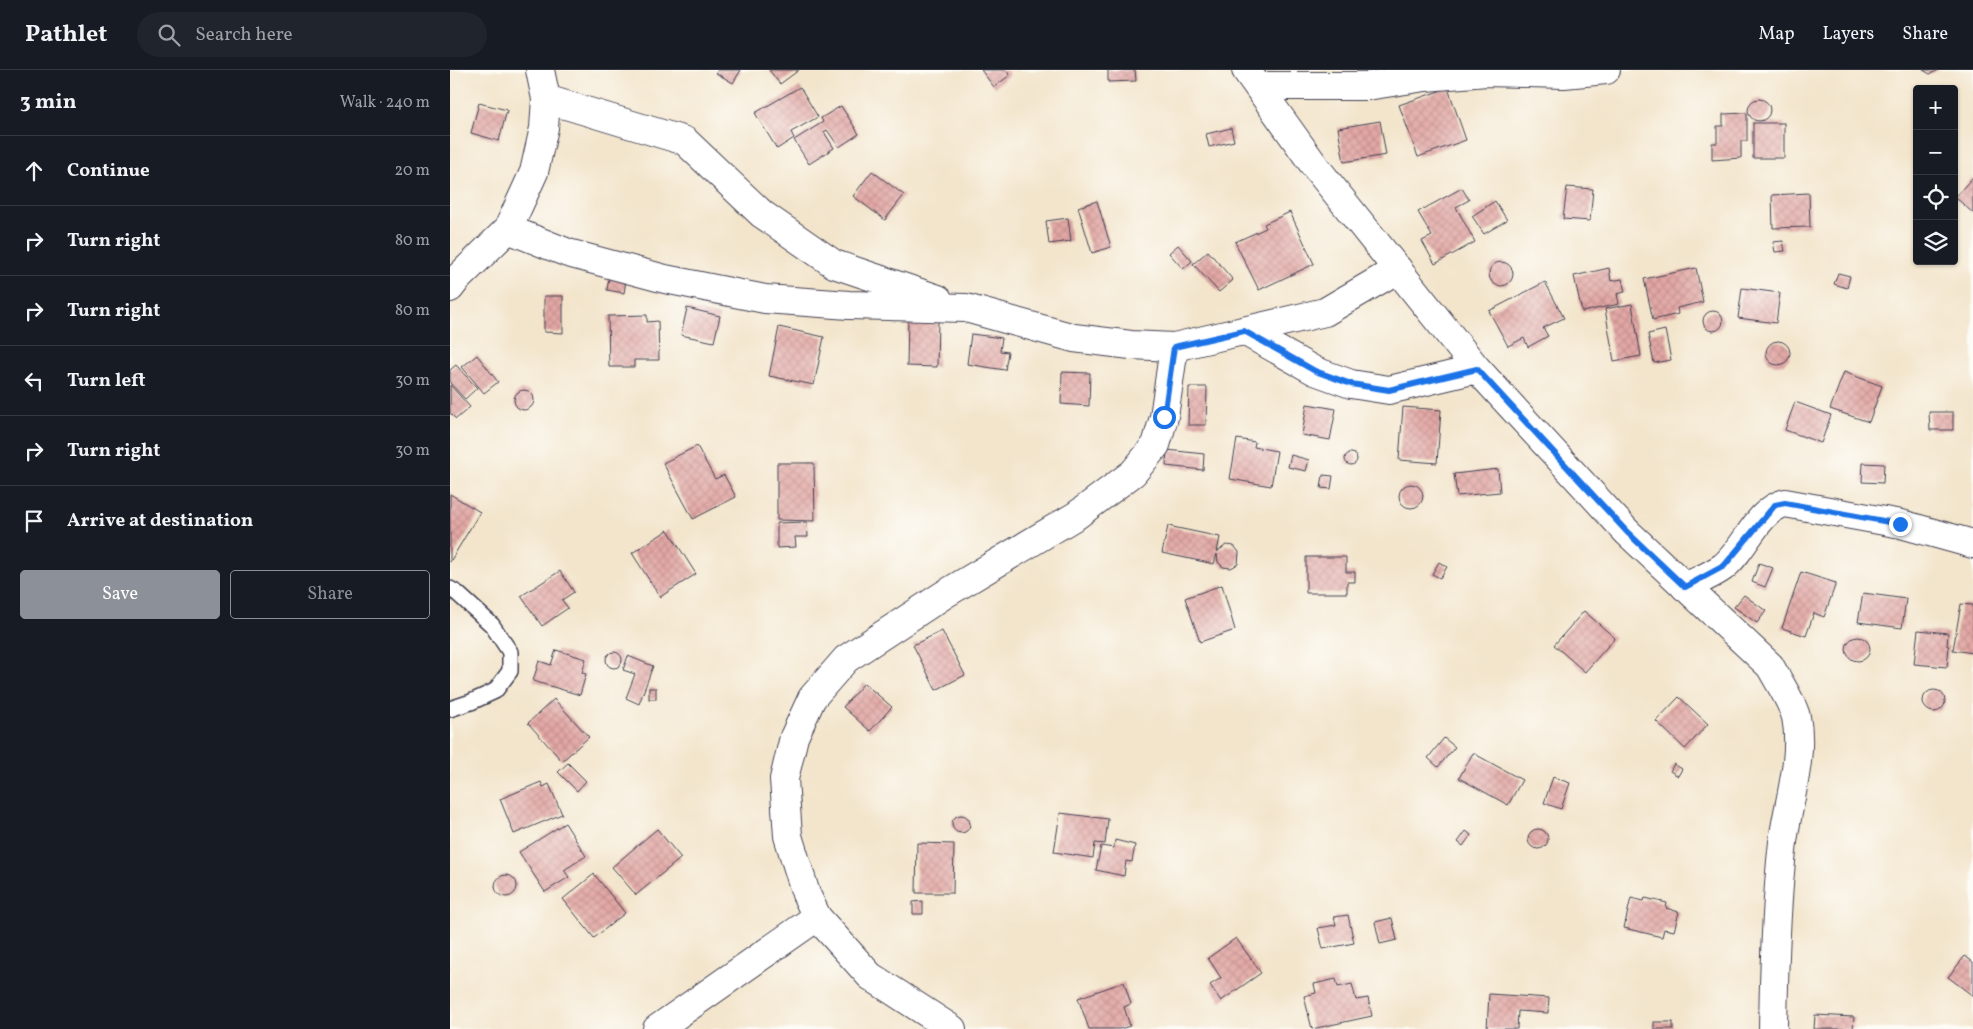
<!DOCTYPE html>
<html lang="en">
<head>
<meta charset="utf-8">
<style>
	:root { --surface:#171b24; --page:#20242c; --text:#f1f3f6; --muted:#9ea1a6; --line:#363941; --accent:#8c9099 }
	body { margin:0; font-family:Vollkorn,serif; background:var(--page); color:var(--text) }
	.controls { position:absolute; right:15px; top:15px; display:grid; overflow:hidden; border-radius:5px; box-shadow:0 1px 4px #0004 }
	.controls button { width:45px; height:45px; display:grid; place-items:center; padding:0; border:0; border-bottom:1px solid var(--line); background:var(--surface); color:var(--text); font:25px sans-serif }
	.stop { position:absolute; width:15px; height:15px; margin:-11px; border:4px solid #1a73e8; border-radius:50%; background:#fff }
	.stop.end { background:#1a73e8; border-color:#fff; box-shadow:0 1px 5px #0008 }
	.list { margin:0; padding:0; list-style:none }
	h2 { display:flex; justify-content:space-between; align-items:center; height:65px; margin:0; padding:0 20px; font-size:21px }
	h2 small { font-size:16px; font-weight:400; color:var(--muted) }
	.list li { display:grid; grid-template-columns:32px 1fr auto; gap:15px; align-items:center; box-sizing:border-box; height:70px; padding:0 20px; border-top:1px solid var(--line) }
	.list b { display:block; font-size:19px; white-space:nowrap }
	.list em { font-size:16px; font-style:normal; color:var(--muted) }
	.actions { display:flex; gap:10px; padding:15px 20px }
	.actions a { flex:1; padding:11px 0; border:1px solid var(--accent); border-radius:5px; text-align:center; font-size:18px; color:var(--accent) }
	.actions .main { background:var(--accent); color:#fff }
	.icon { flex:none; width:28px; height:28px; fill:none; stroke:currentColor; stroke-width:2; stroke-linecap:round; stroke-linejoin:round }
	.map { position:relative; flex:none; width:1523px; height:959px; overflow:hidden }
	header { display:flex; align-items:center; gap:30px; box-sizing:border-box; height:70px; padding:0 25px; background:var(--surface); border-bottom:1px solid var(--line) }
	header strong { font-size:24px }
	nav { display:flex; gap:28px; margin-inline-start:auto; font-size:18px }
	.search { width:350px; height:45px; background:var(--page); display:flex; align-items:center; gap:12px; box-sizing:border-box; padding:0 18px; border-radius:28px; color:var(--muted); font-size:19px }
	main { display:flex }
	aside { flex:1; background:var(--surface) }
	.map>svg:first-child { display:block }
	.building { fill:url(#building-cross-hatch) }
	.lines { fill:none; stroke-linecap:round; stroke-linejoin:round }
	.lane-casing { stroke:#413f51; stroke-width:18 }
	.street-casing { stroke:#413f51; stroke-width:30 }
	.lane { stroke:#fff; stroke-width:15 }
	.street { stroke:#fff; stroke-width:28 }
	.route { stroke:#1a73e8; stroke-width:6 }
</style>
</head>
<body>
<header>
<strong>Pathlet</strong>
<div class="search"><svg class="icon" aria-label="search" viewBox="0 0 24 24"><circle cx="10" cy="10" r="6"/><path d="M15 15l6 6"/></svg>Search here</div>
<nav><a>Map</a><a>Layers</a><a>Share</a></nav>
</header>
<main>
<aside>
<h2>3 min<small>Walk · 240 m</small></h2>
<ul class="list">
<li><svg class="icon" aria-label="ahead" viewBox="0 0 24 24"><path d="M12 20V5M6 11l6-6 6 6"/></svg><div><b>Continue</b></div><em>20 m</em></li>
<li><svg class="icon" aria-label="right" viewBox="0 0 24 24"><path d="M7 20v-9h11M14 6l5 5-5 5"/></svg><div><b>Turn right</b></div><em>80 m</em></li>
<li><svg class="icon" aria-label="right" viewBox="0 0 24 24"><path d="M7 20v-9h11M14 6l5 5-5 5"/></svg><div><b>Turn right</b></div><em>80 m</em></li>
<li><svg class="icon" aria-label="left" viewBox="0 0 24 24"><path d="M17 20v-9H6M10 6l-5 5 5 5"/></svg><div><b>Turn left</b></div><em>30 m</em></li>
<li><svg class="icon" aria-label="right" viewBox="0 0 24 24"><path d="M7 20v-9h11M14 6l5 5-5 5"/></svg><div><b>Turn right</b></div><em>30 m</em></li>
<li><svg class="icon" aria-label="arrive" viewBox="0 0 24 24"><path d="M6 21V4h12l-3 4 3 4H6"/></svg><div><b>Arrive at destination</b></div></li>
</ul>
<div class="actions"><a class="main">Save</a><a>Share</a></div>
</aside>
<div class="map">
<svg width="1523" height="959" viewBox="0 0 1523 959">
	<defs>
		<pattern id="building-cross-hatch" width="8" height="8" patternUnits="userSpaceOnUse" patternTransform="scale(1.25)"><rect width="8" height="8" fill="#e2a7a4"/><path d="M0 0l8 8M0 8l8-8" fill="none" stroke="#c28f8e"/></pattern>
	</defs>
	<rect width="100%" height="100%" fill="#fdfcf7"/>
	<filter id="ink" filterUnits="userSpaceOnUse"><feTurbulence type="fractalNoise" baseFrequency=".02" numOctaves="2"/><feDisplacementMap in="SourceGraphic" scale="10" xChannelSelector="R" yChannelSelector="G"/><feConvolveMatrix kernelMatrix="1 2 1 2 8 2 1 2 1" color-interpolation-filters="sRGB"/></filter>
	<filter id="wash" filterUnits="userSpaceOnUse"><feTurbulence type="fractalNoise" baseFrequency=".0096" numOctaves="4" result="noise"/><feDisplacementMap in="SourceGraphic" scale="20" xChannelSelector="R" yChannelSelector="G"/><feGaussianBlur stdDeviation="1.12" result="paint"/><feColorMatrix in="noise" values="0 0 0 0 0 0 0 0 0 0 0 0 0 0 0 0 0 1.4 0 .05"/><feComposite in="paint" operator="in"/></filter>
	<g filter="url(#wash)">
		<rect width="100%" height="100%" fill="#f3e5cc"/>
		<g id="blocks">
			<g class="building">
				<polygon points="268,0 291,0 283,13 266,3"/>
				<polygon points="319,0 349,0 330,14"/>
				<polygon points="531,0 556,0 560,5 544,17"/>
				<polygon points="658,0 685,0 686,11 658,12"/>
				<polygon points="1473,0 1489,0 1480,4"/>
				<polygon points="350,17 368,47 341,62 344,68 327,79 305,43"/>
				<polygon points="998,18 1016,70 968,87 949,35"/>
				<circle cx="1309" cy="40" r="11"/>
				<polygon points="29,33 57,40 49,71 21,63"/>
				<polygon points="391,36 409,64 389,77 377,60 374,62 384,78 359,94 344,70 373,52 371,48"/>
				<polygon points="1297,43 1297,71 1291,71 1291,88 1262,90 1262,73 1267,73 1267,56 1273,56 1273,44"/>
				<polygon points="930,51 936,85 894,92 888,58"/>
				<rect x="1303" y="53" width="31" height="35"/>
				<polygon points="781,58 784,71 759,77 756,64"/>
				<polygon points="422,101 454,125 435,150 403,126"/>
				<polygon points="1523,107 1523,143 1505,127"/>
				<polygon points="1117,117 1143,119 1140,151 1113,149"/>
				<polygon points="1012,118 1019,130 1006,137 1025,172 985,194 972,171 982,166 968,142"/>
				<polygon points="1359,123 1360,157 1323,158 1322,125"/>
				<polygon points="647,131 661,177 642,183 628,137"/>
				<polygon points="1045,131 1057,150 1034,164 1022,146"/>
				<polygon points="840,142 864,194 809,220 785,172 816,158 814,154"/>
				<polygon points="618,148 621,171 599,174 596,151"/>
				<polygon points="1333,171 1335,181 1325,182 1323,172"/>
				<polygon points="728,175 742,191 733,199 719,183"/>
				<polygon points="758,181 783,210 769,222 743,194"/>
				<circle cx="1051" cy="204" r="12"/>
				<polygon points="1159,198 1161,211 1172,209 1175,222 1167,224 1169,234 1132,242 1124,206"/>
				<polygon points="1246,198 1253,232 1227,238 1228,244 1203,250 1194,209"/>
				<polygon points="1388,203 1400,206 1397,218 1384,214"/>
				<polygon points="159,207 176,210 174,223 157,220"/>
				<polygon points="1095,212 1114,248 1093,258 1098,266 1078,277 1074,268 1058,276 1039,241"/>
				<polygon points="1292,218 1330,223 1326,253 1288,248"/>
				<polygon points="94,226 113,226 113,263 94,262"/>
				<polygon points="1182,234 1191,286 1164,291 1155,239"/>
				<polygon points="237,238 270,246 264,272 231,265"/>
				<circle cx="1263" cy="251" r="10"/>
				<polygon points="197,245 197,252 208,251 209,290 184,290 184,297 159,297 158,246"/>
				<polygon points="458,249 488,250 487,297 457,296"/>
				<polygon points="329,257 374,267 364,315 319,306"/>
				<polygon points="1215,260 1221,290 1204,293 1198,264"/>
				<polygon points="521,264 552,268 550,281 558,282 555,300 517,294"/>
				<circle cx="1328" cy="283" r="12"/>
				<polygon points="27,285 48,312 34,323 12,297"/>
				<polygon points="6,295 27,318 15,329 0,313 0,300"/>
				<polygon points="612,302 640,303 639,336 611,334"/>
				<polygon points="1394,302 1432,316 1419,352 1380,339"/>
				<polygon points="0,315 20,337 6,349 0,343"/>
				<polygon points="739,317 757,317 756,355 738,355"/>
				<circle cx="74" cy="330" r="10"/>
				<polygon points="1345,332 1381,345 1371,373 1335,360"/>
				<polygon points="857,334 886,339 880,370 852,365"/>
				<polygon points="953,337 991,340 987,393 949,390"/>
				<polygon points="1479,342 1503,342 1503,360 1480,360"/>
				<polygon points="787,369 805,372 804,377 827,381 821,416 780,409"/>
				<polygon points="247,376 265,409 274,405 286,427 243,449 213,393"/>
				<polygon points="717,380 754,384 753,400 716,396"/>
				<circle cx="901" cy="389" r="6"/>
				<polygon points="841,385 859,390 856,401 838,397"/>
				<polygon points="327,393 364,393 365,451 327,450"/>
				<polygon points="1413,393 1434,394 1433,413 1412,412"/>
				<polygon points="1048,399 1050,422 1007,426 1004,404"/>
				<polygon points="873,405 883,406 881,419 871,418"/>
				<circle cx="961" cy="426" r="12"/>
				<polygon points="0,424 30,442 0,492"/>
				<polygon points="357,452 358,467 345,467 346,477 327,478 327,453"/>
				<polygon points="718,456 770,467 767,482 776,475 784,476 789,482 788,494 781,498 773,497 768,492 767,484 764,494 712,483"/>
				<polygon points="218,460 246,504 210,527 182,483"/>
				<polygon points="856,487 896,487 896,502 905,502 905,512 897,512 897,523 856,523"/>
				<polygon points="989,492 997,497 990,508 982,504"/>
				<polygon points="1309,493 1323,498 1315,517 1302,512"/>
				<polygon points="110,501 124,522 112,530 118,538 92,556 71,526"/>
				<polygon points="1351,502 1386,513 1374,547 1364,543 1356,566 1332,558"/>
				<polygon points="772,515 785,560 750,572 735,528"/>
				<polygon points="1413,523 1456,529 1452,558 1408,552"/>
				<polygon points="1294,525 1316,541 1307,553 1284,537"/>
				<polygon points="1511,534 1523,535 1523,583 1503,580"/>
				<polygon points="1134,541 1165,568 1135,602 1104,575"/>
				<polygon points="1468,560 1498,563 1497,576 1499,576 1497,597 1464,594"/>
				<polygon points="492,561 515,605 486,620 463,575"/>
				<circle cx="1408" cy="579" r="12"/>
				<polygon points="106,580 136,589 132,603 136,604 130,625 83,611 89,591 101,595"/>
				<circle cx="164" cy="590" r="8"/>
				<polygon points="178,586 203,596 189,634 176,628 185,604 173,600"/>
				<polygon points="414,613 442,637 420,661 393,637"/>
				<rect x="199" y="618" width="7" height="11"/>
				<circle cx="1484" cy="631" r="11"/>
				<polygon points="1229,627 1258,654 1235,679 1206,651"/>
				<polygon points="104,629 139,667 112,691 78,653"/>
				<polygon points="994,668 1005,677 988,697 978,688"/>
				<polygon points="1023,683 1072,710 1058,735 1009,708"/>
				<polygon points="118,693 136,711 127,721 108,702"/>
				<polygon points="1224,694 1232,699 1228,706 1220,701"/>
				<polygon points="1103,707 1120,713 1111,739 1094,733"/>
				<polygon points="91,712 93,717 99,714 112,744 64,764 50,729"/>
				<polygon points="610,743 658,749 655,774 645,773 643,788 604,782"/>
				<circle cx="511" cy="754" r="9"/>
				<polygon points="115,753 136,786 114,800 119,807 95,822 69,782"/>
				<polygon points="207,759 231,788 186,825 162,797"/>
				<circle cx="1088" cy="769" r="10"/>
				<polygon points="1016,761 1021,765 1013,776 1008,772"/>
				<polygon points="665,770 685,775 682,792 676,791 674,806 646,800 651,776 664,778"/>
				<polygon points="467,773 504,774 503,823 466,823"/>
				<polygon points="144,804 175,843 144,868 113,829"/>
				<circle cx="56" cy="816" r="11"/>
				<polygon points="1181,828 1194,831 1195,828 1217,833 1216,838 1229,842 1224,861 1214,859 1212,867 1174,858"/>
				<polygon points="473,831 473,844 463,844 463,832"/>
				<polygon points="898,845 904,873 873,879 868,858 886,855 884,847"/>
				<polygon points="942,848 947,870 930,874 925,852"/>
				<polygon points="786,868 811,903 771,931 760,915 771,908 758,888"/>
				<polygon points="1515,886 1523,892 1523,926 1498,907"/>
				<polygon points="886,909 888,917 902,914 906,930 918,928 922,946 862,959 854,926 866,923 864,914"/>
				<polygon points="674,912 681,934 674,937 680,956 670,959 639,959 628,928"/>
				<polygon points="1039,924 1099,928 1098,943 1068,941 1067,959 1037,959"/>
				<polygon points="1365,945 1404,947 1403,959 1364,959"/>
				<rect x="1204" y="952" width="19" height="7"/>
			</g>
		</g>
	</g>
	<g filter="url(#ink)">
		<use href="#blocks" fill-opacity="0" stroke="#413f51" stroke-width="1"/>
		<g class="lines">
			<g class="lane-casing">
				<polyline id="lane" points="0,519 7,523 42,555 60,582 60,601 45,621 21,632 0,639"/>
			</g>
			<g class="street-casing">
				<g id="street">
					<path d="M796,0l68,95 163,204 150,163 143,134c8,15 22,35 26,51 8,40 -8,85 -13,125 -7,62 -9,125 -10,187"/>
					<polyline points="808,16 917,16 975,7 1037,2 1114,4 1156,0"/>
					<polyline points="96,29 235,71 312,144 384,194 488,229"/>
					<polyline points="58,159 118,183 215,209 315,229 399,235 516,238 624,268 681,275 724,277 875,242 948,199"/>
					<polyline points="0,218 7,209 58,159 84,102 94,58 96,29 90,0"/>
					<polyline points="794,261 865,301 901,314 939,320 1027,299"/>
					<path d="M1235,517c12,-6 27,-12 38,-20 22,-17 34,-57 62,-64l116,21 72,20"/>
					<polyline points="207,959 367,847"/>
					<polyline points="502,959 420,906 367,847 356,824 338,766 334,709 344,667 362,628 396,589 495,524 627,445 683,403 706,375 714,347 724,277"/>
				</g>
			</g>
			<use href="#lane" class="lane"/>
			<use href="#street" class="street"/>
		</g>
	</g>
	<g class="lines" filter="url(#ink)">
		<polyline class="route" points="714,347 724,277 794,261 865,301 901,314 939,320 1027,299 1177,462 1235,517 1274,496 1325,435 1335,433 1450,454"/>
	</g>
</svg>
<div class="controls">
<button>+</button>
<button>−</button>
<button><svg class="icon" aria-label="locate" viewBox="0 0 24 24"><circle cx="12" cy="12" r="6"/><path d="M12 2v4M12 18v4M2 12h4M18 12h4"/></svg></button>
<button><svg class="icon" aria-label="layers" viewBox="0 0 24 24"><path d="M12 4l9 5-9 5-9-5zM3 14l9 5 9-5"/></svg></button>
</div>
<div class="stop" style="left:714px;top:347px"></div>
<div class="stop end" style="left:1450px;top:454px"></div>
</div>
</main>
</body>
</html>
